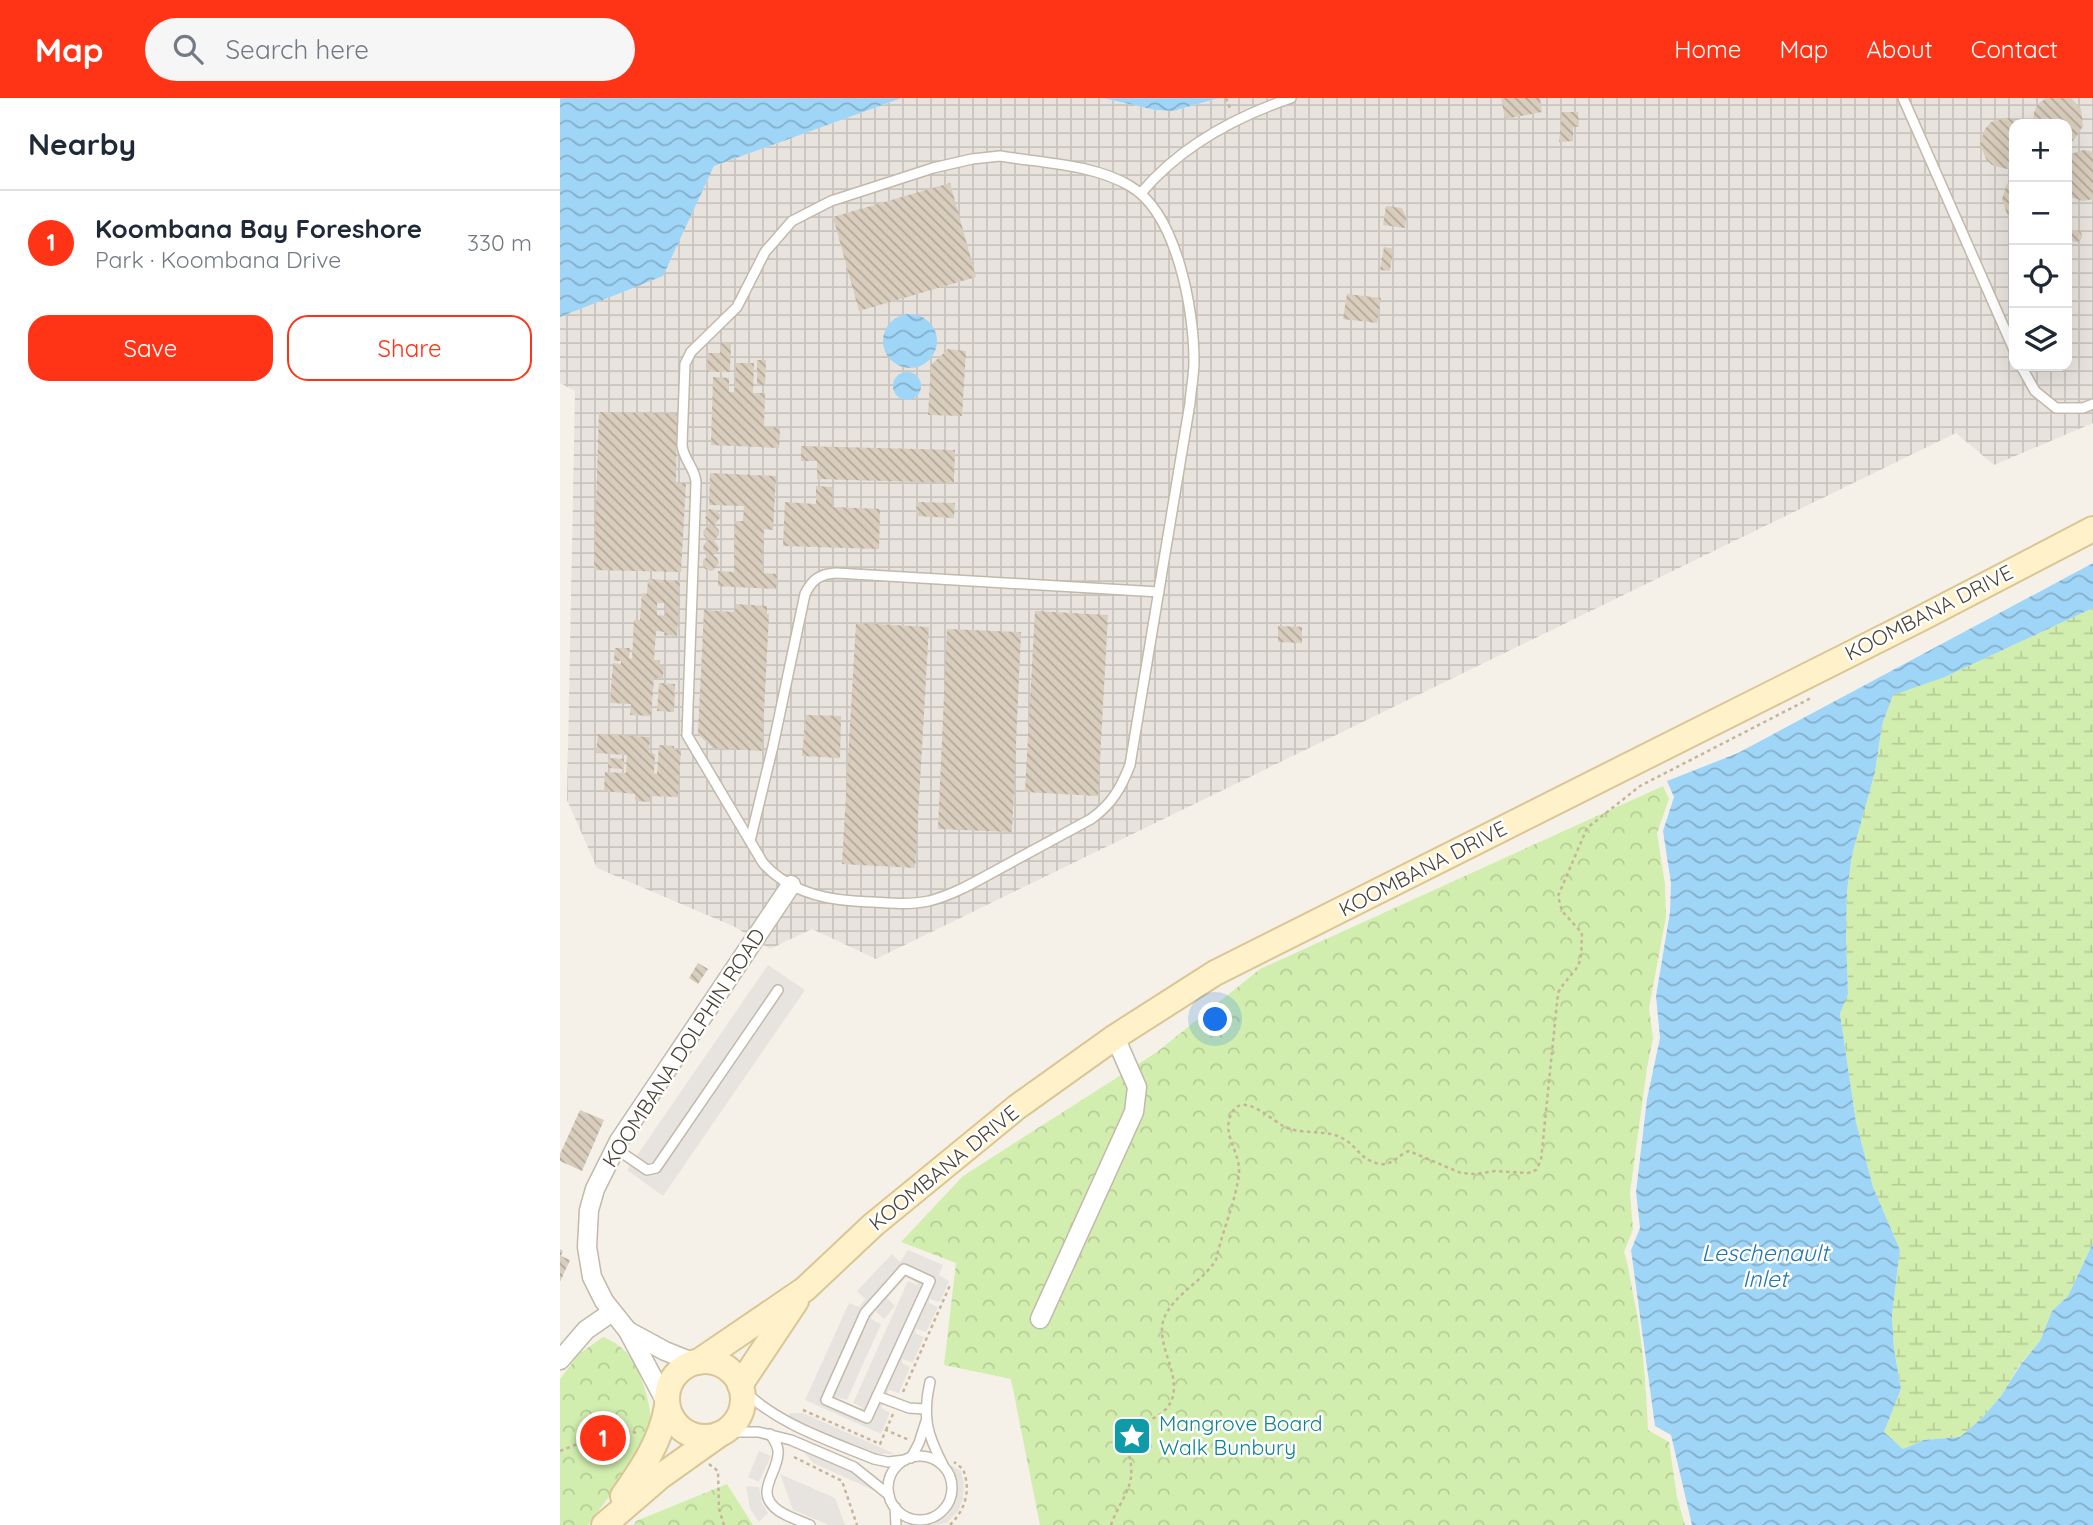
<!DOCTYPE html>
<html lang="en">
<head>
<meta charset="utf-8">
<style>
	:root { --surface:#fff; --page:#f6f6f7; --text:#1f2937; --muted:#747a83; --line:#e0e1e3; --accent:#ff3316 }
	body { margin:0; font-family:Quicksand,sans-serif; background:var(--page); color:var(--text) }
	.controls { position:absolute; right:21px; top:21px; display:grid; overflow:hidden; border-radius:14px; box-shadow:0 7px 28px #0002 }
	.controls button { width:63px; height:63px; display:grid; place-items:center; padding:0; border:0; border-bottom:2px solid var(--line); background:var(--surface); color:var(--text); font:35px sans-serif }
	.you { position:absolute; left:656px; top:922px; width:24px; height:24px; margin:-18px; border:5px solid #fff; border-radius:50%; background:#1a73e8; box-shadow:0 0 0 10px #1a73e833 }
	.badge { display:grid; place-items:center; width:46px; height:46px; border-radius:50%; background:var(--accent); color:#fff; font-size:23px; font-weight:700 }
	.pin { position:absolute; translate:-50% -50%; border:4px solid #fff; box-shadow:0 2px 7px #0006 }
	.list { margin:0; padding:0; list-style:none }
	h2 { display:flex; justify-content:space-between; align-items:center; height:91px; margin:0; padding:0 28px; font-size:30px }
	h2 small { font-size:23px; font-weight:400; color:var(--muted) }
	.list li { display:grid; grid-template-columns:46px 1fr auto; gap:21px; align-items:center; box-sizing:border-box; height:105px; padding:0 28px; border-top:2px solid var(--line) }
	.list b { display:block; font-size:26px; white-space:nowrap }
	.list p { margin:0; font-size:23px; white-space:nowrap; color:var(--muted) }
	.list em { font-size:23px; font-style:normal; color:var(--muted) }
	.actions { display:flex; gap:14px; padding:21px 28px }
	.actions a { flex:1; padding:16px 0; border:2px solid var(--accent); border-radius:21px; text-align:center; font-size:24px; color:var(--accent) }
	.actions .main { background:var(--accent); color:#fff }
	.icon { flex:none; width:38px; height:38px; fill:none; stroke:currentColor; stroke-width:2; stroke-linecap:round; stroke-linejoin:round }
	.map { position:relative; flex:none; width:1533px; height:1427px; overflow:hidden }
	header { display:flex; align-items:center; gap:42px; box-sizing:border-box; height:98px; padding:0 35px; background:var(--accent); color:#fff }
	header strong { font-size:33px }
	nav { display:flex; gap:38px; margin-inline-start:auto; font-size:24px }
	.search { width:490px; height:63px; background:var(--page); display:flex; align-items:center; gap:18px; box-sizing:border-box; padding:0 24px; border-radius:38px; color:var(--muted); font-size:26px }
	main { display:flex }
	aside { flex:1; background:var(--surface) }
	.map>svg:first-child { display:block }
	.industrial { fill:url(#industrial-grid); fill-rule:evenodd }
	.wetland { fill:url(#wetland-marsh) }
	.park { fill:url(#park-crowns) }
	.parking { fill:#e7e4e0; fill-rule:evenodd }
	.water { fill:url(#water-waves) }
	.building { fill:url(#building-back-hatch); fill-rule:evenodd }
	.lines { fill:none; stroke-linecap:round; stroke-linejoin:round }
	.service-casing { stroke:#c2b9aa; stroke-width:12 }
	.minor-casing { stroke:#c2b9aa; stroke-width:21 }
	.secondary-casing { stroke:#dac694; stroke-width:28 }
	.path { stroke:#c6b59a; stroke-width:2.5; stroke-dasharray:3.5 3.5; stroke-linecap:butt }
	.service { stroke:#fff; stroke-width:9 }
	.minor { stroke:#fff; stroke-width:18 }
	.secondary { stroke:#fff1c9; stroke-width:24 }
	.labels { text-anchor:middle; stroke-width:5; stroke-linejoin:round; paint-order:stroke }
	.street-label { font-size:21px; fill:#4a4236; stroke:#fff }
	.culture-label { font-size:21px; fill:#0d838f; stroke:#fff; text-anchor:start }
	.water-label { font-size:23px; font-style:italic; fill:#2178b0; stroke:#fff }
</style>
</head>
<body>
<header>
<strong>Map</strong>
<div class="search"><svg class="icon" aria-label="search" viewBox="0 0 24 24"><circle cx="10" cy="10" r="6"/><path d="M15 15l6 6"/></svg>Search here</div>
<nav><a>Home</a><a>Map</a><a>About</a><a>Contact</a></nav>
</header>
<main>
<aside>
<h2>Nearby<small></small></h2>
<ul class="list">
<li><span class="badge">1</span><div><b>Koombana Bay Foreshore</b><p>Park · Koombana Drive</p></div><em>330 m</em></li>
</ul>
<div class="actions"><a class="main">Save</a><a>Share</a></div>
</aside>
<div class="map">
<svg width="1533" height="1427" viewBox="0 0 1533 1427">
	<defs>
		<pattern id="industrial-grid" width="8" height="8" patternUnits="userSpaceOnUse" patternTransform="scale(1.75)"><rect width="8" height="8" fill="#e8e3dd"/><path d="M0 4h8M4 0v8" fill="none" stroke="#c8c4be"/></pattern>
		<pattern id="wetland-marsh" width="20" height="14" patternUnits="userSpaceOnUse" patternTransform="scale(1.75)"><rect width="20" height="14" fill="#d2eeae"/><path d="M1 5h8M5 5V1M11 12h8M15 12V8" fill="none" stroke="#b6cd96"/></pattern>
		<pattern id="park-crowns" width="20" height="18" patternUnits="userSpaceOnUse" patternTransform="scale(1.75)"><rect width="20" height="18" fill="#d2eeae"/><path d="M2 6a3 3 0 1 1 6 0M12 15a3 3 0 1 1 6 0" fill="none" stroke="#b6cd96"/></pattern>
		<pattern id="water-waves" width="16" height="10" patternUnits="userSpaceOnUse" patternTransform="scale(1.75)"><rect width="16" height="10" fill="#9fd6f8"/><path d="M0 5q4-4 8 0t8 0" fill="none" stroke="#84afca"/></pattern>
		<pattern id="building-back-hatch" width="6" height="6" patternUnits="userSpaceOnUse" patternTransform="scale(1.75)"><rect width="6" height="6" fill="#d9cdbd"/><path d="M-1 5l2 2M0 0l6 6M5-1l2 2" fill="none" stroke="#b2a89a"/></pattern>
	</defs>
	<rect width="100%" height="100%" fill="#f6f1e8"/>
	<path class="industrial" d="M342,0h201l52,12 18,1 46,-13h874v325l-99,42 -38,-32 -1080,526 -64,-30 -42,20 -35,-22 -138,-59 -30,-68 8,-409 -15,-8v-66l103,-42 51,-109zM1454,26h53v242h-53z"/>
	<polygon class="wetland" points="1533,510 1533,1145 1508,1198 1492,1213 1480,1243 1460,1266 1441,1298 1422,1320 1400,1339 1364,1342 1343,1351 1324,1334 1341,1291 1334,1251 1332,1217 1340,1152 1313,1089 1296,1024 1280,916 1288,896 1286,838 1287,793 1292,757 1315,674 1322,627 1333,596 1385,579"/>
	<g class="park">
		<path d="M1103,688l6,13 -12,34 8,51 1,33 -17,91 4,30 -6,30 -17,125 3,36 -9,23c5,14 6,28 9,42 10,45 13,91 15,136l21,12 8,55 8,28h-645l-29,-146 -67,-14 12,-102 -55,-21 62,-66 194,-124 103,-83z"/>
		<path d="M43,1239c19,7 32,22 38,41 5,14 11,32 9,47 -4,28 -45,76 -62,100h-28v-146l19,-25z"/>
		<polygon points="167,1386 193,1427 74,1427 76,1423"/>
	</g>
	<g class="parking">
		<polygon points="208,867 245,892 103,1098 67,1072"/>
		<path d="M348,1152l35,15 -4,10 10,6 -9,21 -11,-3v4l9,4 -12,25 -10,-3 -1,4 9,4 -11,26 -11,-4v4l8,4 -11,26 -10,-3 -8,18 9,5 -9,21 -76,-34 44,-97 10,4 6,-8 -8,-8 35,-37 8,8zM346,1179l12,7 -1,1 -9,-4 -55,122 9,4 -1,2 -23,-10 -1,-2 10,3 34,-76 -10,-5 4,-8 9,8 11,-13 -8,-8z"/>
		<polygon points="230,1315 243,1315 335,1356 314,1356 233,1320 229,1318"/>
		<polygon points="243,1352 293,1374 313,1392 253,1365"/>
		<polygon points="199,1353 211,1358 199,1384 188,1379"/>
		<polygon points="390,1367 401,1373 404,1385 403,1401 398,1413 387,1425 372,1427 388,1417 396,1404 398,1386"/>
		<polygon points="220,1376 275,1400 285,1427 269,1427 233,1412"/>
		<polygon points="186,1388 199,1389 202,1405 208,1415 199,1424 190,1411"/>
	</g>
	<g class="water">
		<polygon points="0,0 342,0 154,68 103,178 0,219"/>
		<polygon points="543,0 659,0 613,13 595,12"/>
		<circle cx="350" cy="243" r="27"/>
		<circle cx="347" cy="288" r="14"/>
		<polygon points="1533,465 1533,510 1385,579 1333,597 1322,627 1315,674 1292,757 1287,793 1286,838 1288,896 1280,916 1296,1024 1313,1089 1340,1152 1332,1217 1334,1251 1341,1291 1324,1334 1343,1351 1364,1342 1400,1339 1422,1320 1441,1298 1461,1266 1480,1243 1492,1213 1508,1198 1533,1145 1533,1427 1132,1427 1111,1337 1095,1328 1071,1152 1080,1130 1076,1094 1087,1001 1100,940 1096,898 1110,814 1111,785 1103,733 1114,699 1107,683 1178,655"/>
	</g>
	<g class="building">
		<polygon points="941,0 980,0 982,14 945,21"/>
		<polygon points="1486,0 1511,0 1521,11 1523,28 1514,42 1507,46 1507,26 1473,26 1474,15 1477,7"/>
		<polygon points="1002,14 1018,14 1019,29 1013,29 1013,43 999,44"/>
		<polygon points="1448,20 1463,26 1454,26 1454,70 1447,71 1432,67 1426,61 1420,46 1425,31 1431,24"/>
		<polygon points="1524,52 1533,54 1533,101 1523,103 1507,98 1507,57"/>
		<polygon points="1454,78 1454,123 1447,116 1442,101 1447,86"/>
		<polygon points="390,85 416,179 299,213 273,119"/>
		<polygon points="826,108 842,110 846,119 845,130 823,127"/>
		<circle cx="1516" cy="138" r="6"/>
		<polygon points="824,149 833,151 830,173 820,172"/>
		<polygon points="787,196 821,200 817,225 783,221"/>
		<polygon points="161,245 171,246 170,274 147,274 148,255 160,255"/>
		<polygon points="388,251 406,253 402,318 368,317 371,267"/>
		<polygon points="197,262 206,262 205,287 197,287"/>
		<polygon points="176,265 194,265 193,295 205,295 204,329 220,330 219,350 151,347 153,279 169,280 169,294 175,294"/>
		<polygon points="39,314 117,316 116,385 126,385 121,474 34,472"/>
		<polygon points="241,348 395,352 394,385 257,381 257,363 241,363"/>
		<polygon points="150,375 216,378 213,432 204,431 202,475 217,476 216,491 158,488 158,473 174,474 175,423 183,423 184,408 149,407"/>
		<polygon points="256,388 273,389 272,409 320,411 319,451 223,448 225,404 256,406"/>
		<polygon points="357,404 395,405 394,420 356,418"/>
		<polygon points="149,411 157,412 161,419 154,427 159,432 159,437 154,442 159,450 157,455 153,457 157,460 159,466 152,473 145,471 143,467 143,462 149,458 143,451 144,446 149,442 144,438 143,433 150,426 145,420"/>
		<path d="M88,481l32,2 -3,55 -13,-1 1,-3 -9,-1 -2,29h6v6h4l-1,12h-9l-3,38 -21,-1 1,-11 -21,-1 3,-40 8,1v-3h-7l1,-13h15l-1,10 3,1 2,-39h6l2,-27 5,1zM97,505h9v13l-9,-1z"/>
		<polygon points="176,506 207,508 207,516 209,516 202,653 153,650 138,636 144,512 175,514"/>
		<polygon points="475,513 548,517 538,698 465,694"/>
		<polygon points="296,525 369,529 355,770 282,766"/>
		<polygon points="718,528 742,529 742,545 718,544"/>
		<polygon points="387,531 461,534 452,734 378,731"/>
		<polygon points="99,585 115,586 114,614 97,613"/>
		<polygon points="246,617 281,618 280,660 242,658"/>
		<polygon points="38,636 90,639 89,655 95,656 94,675 97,676 99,647 114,648 114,652 121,652 118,699 90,698 90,704 75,703 75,696 44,693 45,674 66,675 67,657 36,655"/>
		<polygon points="48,660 64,661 64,671 48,670"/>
		<polygon points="138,865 148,871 138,886 129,880"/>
		<polygon points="20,1012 44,1022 22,1073 0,1063 0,1056"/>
		<polygon points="0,1151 3,1153 1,1158 10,1162 0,1184"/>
	</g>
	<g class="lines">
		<g class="service-casing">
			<g id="service">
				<polyline points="1343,0 1454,252"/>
				<path d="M440,58c42,7 93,8 130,30 47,27 64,124 64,175 0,14 -3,28 -4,42l-60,362c-9,23 -18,39 -39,54 -31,17 -63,34 -94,51 -22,12 -44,25 -68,31 -24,5 -51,1 -75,0 -34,-2 -68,-12 -91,-38l-76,-128 9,-253c-1,-14 -13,-23 -14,-37l3,-81 6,-12 46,-45 28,-55 27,-31 39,-20 102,-33 39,-9z"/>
				<path d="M581,95c39,-46 94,-76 150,-95"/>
				<polyline points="1461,268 1475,293 1496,310 1523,310 1533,306"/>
				<path d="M190,743l23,-95 32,-152c7,-14 14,-20 31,-21l323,19"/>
				<polyline points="55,1050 87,1072 96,1070 218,892"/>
				<polygon points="344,1171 370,1183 307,1320 266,1302 305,1215"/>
				<path d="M370,1284c-8,35 -3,52 13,83"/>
				<path d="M181,1290c36,36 87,52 133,71l14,3 17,-2"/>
				<polyline points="317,1298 349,1310 364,1311"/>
				<polyline points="164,1334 198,1334 231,1342 294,1369 329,1397"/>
				<path d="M210,1336c4,6 9,12 8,20 -1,21 -25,39 1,57 9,6 21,10 31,14"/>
				<circle cx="360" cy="1390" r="32"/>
				<polyline points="351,1360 359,1345 366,1323"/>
				<polyline points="335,1409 336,1427"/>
			</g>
		</g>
		<g class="minor-casing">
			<g id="minor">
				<polyline points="480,1221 574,1014 577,989 555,939"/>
				<polyline points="68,1233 105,1253 135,1265"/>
				<polyline points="0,1262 26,1232 52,1214"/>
				<polyline points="107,1306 68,1233 44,1203 32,1179 27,1149 29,1112 35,1091 59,1043 231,787"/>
			</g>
		</g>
		<g class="secondary-casing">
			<g id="secondary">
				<circle cx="145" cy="1301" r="38"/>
				<polyline points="138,1264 245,1191 313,1127 457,1009 555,939 655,875 1360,521 1533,431"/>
				<polyline points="180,1287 236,1203"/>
				<path d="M63,1398c20,-29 38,-55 44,-90"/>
				<polyline points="44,1427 101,1378 160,1336"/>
			</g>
		</g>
		<g class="path">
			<polyline points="666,0 671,13"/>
			<polyline points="343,1294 391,1185"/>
			<polyline points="243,1312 320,1346 326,1332 349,1342"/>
			<polyline points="326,1332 333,1316"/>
			<polyline points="0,1353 52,1332 79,1335"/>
			<polyline points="234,1359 282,1383 297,1427"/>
			<polyline points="149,1366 158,1373 159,1411 164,1427"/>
			<path d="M390,1427c16,-16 21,-35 13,-56l-9,-7"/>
			<path d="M551,1427c5,-16 18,-32 20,-48 2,-16 -6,-31 -3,-46 10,-9 27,-10 37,-21 26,-27 -14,-65 0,-94 11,-23 37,-34 51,-56 6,-29 20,-58 23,-88 1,-18 -14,-34 -10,-52 10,-37 45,5 61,9 16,5 38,1 52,9 16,8 18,23 39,26 11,2 18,-10 28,-13l52,22 13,1 21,-3 33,2 8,-3 5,-10 17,-167c5,-10 12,-16 18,-24 7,-10 5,-24 6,-36l-20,-22 -4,-15 29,-68 53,-42 173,-89"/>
		</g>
		<use href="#service" class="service"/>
		<use href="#minor" class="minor"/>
		<use href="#secondary" class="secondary"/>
	</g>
	<defs>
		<g id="sight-square" transform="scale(2.0125)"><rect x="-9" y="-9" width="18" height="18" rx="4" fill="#0f9aa8" stroke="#fff"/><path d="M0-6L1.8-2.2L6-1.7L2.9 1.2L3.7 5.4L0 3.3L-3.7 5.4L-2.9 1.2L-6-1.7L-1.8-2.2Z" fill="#fff"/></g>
	</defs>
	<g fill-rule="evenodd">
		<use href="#sight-square" x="572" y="1338"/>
	</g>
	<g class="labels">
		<g class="street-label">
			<text transform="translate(1369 515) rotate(-27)" y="7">KOOMBANA DRIVE</text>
			<text transform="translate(863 771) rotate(-27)" y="7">KOOMBANA DRIVE</text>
			<text transform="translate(124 950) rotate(-57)" y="7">KOOMBANA DOLPHIN ROAD</text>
			<text transform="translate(384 1070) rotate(-39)" y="7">KOOMBANA DRIVE</text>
		</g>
		<g class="culture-label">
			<text x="599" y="1333">Mangrove Board<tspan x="599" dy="24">Walk Bunbury</tspan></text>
		</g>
		<g class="water-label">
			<text x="1205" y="1163">Leschenault<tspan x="1205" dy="26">Inlet</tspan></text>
		</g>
	</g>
</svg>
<div class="controls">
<button>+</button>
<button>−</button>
<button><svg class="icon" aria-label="locate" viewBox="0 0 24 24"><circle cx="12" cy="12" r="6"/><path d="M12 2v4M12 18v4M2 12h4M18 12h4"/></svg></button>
<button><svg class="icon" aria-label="layers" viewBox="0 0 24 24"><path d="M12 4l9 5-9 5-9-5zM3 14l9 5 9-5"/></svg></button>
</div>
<div class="you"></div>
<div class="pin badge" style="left:43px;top:1340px">1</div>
</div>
</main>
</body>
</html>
